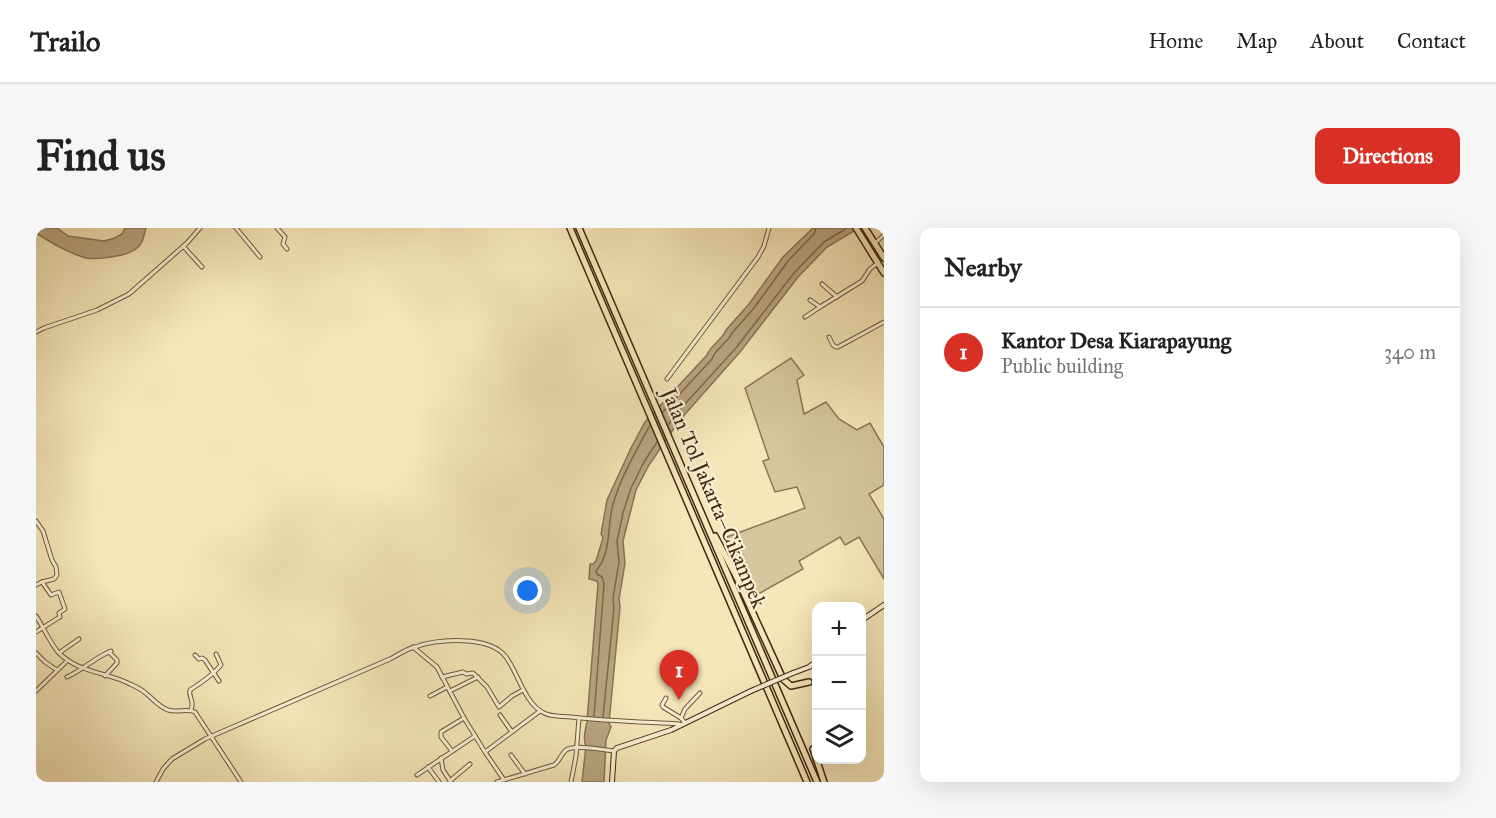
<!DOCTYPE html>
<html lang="en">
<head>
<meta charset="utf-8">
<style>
	:root { --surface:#fff; --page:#f6f6f6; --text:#222; --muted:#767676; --line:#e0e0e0; --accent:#d93025 }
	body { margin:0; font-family:"IM FELL Great Primer",serif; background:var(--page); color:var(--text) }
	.controls { position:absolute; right:18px; bottom:18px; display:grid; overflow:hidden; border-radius:12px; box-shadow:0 6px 24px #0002 }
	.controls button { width:54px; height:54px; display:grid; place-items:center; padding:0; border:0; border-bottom:2px solid var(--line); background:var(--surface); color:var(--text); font:30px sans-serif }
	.you { position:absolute; left:492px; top:363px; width:21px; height:21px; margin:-15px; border:4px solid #fff; border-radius:50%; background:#1a73e8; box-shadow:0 0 0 9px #1a73e833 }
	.badge { display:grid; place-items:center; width:39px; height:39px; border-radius:50%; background:var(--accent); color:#fff; font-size:20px; font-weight:700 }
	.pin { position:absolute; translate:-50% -50px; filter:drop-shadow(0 2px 3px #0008) }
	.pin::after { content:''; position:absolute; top:32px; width:21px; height:18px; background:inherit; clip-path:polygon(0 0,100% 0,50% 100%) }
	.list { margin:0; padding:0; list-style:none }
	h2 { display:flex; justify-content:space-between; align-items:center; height:78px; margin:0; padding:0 24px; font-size:26px }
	h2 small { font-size:20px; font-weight:400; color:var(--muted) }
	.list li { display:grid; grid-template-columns:39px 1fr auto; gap:18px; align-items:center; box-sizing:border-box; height:90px; padding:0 24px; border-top:2px solid var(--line) }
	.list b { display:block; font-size:22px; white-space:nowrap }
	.list p { margin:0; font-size:20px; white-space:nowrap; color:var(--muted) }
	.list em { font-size:20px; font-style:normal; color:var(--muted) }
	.icon { flex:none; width:33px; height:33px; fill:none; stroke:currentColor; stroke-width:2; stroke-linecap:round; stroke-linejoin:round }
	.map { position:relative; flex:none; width:848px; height:554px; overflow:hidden; border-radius:12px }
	header { display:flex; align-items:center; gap:36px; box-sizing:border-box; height:84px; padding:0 30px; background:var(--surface); border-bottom:2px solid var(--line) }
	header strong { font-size:28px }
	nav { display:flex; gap:33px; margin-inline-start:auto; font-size:21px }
	.intro { display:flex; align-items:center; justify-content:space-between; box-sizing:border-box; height:144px; padding:0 36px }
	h1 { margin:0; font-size:42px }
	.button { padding:15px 27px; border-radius:12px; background:var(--accent); color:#fff; font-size:21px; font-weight:700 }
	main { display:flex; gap:36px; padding:0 36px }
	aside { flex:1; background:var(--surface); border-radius:12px; box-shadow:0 6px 24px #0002 }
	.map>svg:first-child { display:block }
	.green { fill:#d7c69d; stroke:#8c7659; stroke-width:1.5 }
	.water { fill:#b9a581; stroke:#897356; stroke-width:1.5 }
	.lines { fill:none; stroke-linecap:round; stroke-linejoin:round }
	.shore { stroke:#7e664b; stroke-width:1.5 }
	.street-casing { stroke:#6f573e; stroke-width:5 }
	.secondary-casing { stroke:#422715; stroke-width:6 }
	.highway-casing { stroke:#422715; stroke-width:8 }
	.street { stroke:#f9efd2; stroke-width:3 }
	.secondary { stroke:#f9efd2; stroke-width:4 }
	.highway { stroke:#f6e6b9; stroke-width:5 }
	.secondary-bridge-casing { stroke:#422715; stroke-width:6; stroke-linecap:butt }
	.secondary-bridge { stroke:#f9efd2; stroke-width:4 }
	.labels { text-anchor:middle; stroke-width:4.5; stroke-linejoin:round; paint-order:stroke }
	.street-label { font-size:21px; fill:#422715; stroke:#f9efd2 }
</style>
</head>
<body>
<header>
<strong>Trailo</strong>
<nav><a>Home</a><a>Map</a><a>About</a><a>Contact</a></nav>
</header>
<div class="intro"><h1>Find us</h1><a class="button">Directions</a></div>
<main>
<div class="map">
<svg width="848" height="554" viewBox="0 0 848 554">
	<rect width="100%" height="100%" fill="#f6e6b9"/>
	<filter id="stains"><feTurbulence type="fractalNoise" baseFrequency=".00333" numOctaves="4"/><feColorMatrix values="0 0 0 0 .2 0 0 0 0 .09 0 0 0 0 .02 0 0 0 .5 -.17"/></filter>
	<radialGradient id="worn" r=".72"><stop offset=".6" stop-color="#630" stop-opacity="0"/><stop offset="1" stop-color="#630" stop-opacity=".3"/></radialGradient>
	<polygon class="green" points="755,130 768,147 761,152 768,186 790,174 803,191 821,202 834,195 848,219 848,257 833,266 848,291 848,351 823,309 809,317 804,309 763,333 767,341 717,369 691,309 769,280 761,259 739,264 727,233 733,231 709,160"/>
	<g class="water">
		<path d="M0,0h21l11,8 36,5 11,-3 7,-4 3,-6h21c-2,7 -3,16 -10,21 -9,7 -38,11 -50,9 -18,-5 -34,-15 -50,-25z"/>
		<path d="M777,0h46l-32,19 -29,30 -58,75 -61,69 -30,44 -13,25 -13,51 2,22 -6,36 1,8 -11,116 2,4 -5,13 -2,42h-22l4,-36c-4,-7 0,-18 1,-25l11,-137 -1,-3 -8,-2 1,-15h3l3,-3 7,-23 -2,-4 6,-34 24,-52 14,-26 62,-67c4,-10 15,-15 19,-25l23,-26 34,-47z"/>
	</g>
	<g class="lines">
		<g class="shore">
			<polyline points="627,184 676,131 679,125 693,110 696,105 718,80 752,33 778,6 780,0"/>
			<polyline points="632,197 638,188 700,120 758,45 788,14 811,0"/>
			<path d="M558,488l10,-132 -2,-7 -5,-3 -1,-3c17,-20 10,-47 18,-70 8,-26 23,-52 36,-76"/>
			<polyline points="567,489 578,380 577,370 583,334 581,313 587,285 595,260 608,234 621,214"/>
		</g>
		<g class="street-casing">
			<g id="street">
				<polyline points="200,0 224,29"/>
				<polyline points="241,0 249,9 247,16 251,21"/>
				<polyline points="839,15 848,7"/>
				<polyline points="147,18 166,39"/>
				<polyline points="786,56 801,69"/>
				<polyline points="774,72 784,79 826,53 834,41 842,35"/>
				<polyline points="769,89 784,79"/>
				<polyline points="0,104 8,100 61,82 93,66 151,15 164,0"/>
				<polyline points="793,109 797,117 800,119 802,119 848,94"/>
				<polyline points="631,151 722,29 728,18 733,0"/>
				<polyline points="0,293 7,303 16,332 20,339 21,347 18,351 6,354 0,357"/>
				<path d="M0,388c8,12 13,25 22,36 20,21 49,20 72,32 7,3 14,7 19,12 7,6 11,11 19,14 10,3 19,-2 27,2l46,70"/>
				<polyline points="0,404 22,390 24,389 23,385 29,381 23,364 15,367 6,354"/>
				<polyline points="377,419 401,439 428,490 449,524 468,552"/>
				<polyline points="0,425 9,434 21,442"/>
				<polyline points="23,425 43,411"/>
				<polyline points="159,427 163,431 166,430 169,432 183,453"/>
				<polyline points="69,448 81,435 81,432 73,424"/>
				<path d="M31,449c16,-7 27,-19 44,-26"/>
				<polyline points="406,449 427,444 430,446 437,445 451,459 463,479 476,468 487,462"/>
				<polyline points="0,463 32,432"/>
				<polyline points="414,463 442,449"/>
				<polyline points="394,468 411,459"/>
				<polyline points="630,470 626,477 627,479 645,490 649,495"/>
				<path d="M155,482c4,-10 -3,-13 -1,-20 11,-7 23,-15 31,-25l-5,-11"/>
				<polyline points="464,487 476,504"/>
				<polyline points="645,490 649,481 664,465"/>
				<polyline points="416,523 405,509 405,504 428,490"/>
				<polyline points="449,524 504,483"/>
				<polyline points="475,527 489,546"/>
				<polyline points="405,530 407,542 415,554"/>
				<polyline points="392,539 403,554"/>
				<polyline points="381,547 439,508"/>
				<polyline points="414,553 434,536"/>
				<path d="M120,554l7,-13 9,-10 33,-20 185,-80c8,-4 16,-10 25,-12 23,-8 75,-12 91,10 12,16 19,47 38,56 7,4 18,3 27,4 36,4 73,5 109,7"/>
				<path d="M461,554l57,-17c6,-4 7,-11 12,-15 10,-6 37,0 48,1"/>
				<polyline points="535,554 540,528 543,490"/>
			</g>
		</g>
		<g class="secondary-casing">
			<g id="secondary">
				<polyline points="826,392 848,377"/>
				<polyline points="757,445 773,439 780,434"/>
				<polyline points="576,554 578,523 581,520 635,502 715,463"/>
			</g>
		</g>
		<g class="highway-casing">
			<g id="highway">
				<polyline points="534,0 771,554"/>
				<polyline points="543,0 781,554"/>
				<polyline points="820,0 848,45"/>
				<polyline points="829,0 848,30"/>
				<polyline points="679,308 700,348 747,451 755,458 773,454"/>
				<polyline points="777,521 788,554"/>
			</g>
		</g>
		<use href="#street" class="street"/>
		<use href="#secondary" class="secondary"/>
		<use href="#highway" class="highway"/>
		<g class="secondary-bridge-casing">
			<polyline id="secondary-bridge" points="715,463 757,445"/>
		</g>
		<use href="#secondary-bridge" class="secondary-bridge"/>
	</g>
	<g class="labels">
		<g class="street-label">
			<text transform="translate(678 270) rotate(67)" y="7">Jalan Tol Jakarta–Cikampek</text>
		</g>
	</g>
	<rect width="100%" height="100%" filter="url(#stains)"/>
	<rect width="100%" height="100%" fill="url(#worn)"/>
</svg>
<div class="controls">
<button>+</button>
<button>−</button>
<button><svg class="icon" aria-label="layers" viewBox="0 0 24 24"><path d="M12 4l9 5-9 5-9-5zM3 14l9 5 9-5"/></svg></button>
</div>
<div class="you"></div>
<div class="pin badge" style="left:643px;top:472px">1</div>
</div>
<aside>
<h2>Nearby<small></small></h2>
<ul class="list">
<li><span class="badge">1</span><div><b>Kantor Desa Kiarapayung</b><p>Public building</p></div><em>340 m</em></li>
</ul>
</aside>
</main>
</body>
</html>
